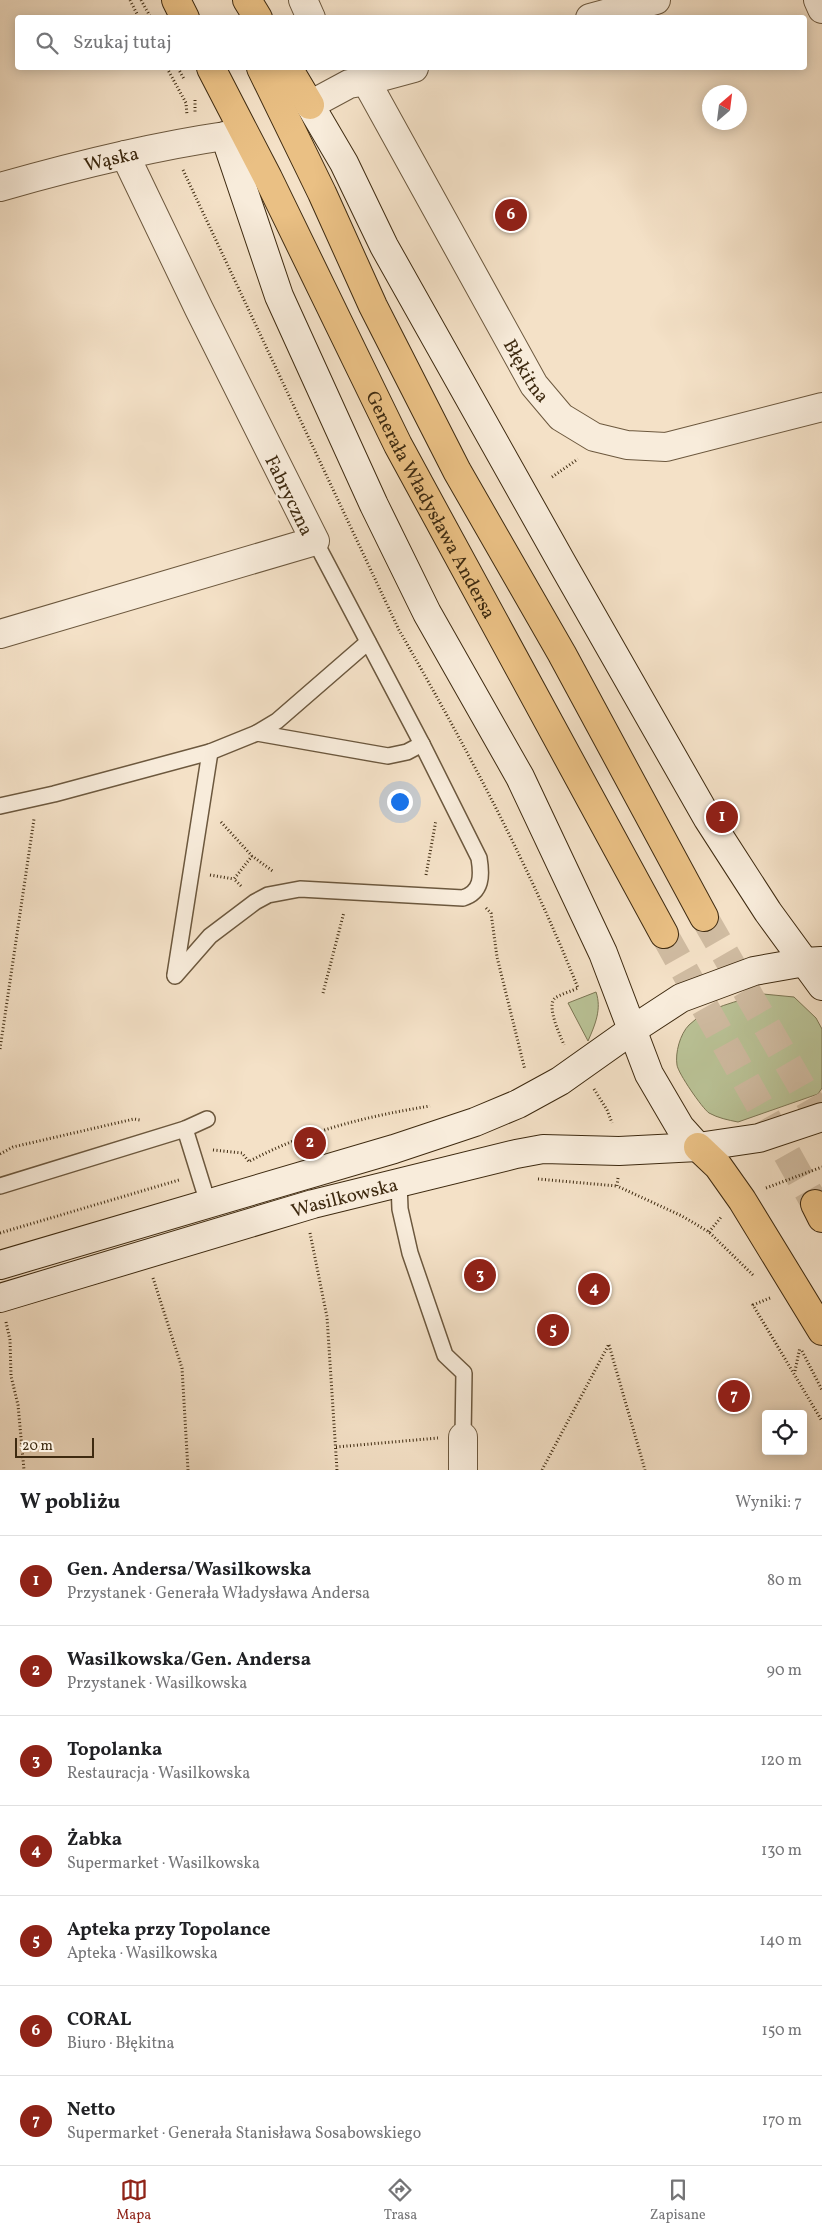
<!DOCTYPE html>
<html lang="pl">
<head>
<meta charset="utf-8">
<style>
	:root { --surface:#fff; --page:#f6f6f6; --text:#202124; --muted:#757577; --line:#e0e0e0; --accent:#8f2418 }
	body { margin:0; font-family:Vollkorn,serif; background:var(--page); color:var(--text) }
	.controls { position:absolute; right:15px; bottom:15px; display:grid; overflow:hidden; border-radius:5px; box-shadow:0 2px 12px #0003 }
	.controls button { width:45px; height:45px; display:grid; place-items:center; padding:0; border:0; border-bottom:1px solid var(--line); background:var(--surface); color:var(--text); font:25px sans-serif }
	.compass { position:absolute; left:702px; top:85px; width:45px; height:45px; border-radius:50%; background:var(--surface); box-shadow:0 2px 12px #0003; rotate:28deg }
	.scale { position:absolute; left:15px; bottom:12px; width:79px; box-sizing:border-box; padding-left:5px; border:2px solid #3e2a10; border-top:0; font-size:14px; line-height:18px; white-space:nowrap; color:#3e2a10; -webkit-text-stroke:4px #f8ecdb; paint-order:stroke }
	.you { position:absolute; left:399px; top:801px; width:18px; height:18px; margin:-12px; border:4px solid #fff; border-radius:50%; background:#1a73e8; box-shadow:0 0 0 8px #1a73e833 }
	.badge { display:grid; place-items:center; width:32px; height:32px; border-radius:50%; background:var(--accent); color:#fff; font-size:16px; font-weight:700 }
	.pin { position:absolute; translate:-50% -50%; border:2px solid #fff; box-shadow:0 1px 5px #0006 }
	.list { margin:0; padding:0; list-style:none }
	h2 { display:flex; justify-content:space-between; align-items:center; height:65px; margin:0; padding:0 20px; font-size:21px }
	h2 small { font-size:16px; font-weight:400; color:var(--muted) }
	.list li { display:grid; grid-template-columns:32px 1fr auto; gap:15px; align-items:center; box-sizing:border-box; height:90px; padding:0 20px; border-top:1px solid var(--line) }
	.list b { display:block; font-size:19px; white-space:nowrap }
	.list p { margin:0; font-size:16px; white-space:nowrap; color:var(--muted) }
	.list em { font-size:16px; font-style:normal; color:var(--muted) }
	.icon { flex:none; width:28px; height:28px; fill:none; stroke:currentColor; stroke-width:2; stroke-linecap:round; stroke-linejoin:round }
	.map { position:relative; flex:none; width:822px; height:1470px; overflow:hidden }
	.search { position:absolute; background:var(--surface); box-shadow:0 2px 12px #0003; left:15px; right:15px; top:15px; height:55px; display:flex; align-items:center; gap:12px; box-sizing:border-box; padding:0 18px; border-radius:5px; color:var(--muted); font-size:19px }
	.sheet { height:695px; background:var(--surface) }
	nav { display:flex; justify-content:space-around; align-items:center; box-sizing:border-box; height:70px; border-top:1px solid var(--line); background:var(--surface); font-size:14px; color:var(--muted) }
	nav a { display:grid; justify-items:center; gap:2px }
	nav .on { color:var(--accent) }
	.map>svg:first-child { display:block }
	.green { fill:#bac397; stroke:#7c7654 }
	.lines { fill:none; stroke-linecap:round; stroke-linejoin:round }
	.highway-tunnel { stroke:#d0bca2; stroke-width:28; stroke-dasharray:28 14; stroke-linecap:butt }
	.lane-casing { stroke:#6c583e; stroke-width:18 }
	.street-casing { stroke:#6c583e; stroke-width:30 }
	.secondary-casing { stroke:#3e2a10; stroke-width:30 }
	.highway-casing { stroke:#3e2a10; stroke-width:30 }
	.path { stroke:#3e2a10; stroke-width:3; stroke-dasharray:1 2.5; stroke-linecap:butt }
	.lane { stroke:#f8ecdb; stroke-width:15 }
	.street { stroke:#f8ecdb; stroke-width:28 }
	.secondary { stroke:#f8ecdb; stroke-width:28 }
	.highway { stroke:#eac084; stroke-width:28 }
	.labels { text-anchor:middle; stroke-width:5; stroke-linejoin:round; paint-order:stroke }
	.street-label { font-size:19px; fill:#3e2a10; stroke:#f8ecdb }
</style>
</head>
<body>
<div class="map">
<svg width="822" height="1470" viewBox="0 0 822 1470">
	<rect width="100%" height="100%" fill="#f4e1c7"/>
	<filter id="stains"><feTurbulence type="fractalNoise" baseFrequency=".004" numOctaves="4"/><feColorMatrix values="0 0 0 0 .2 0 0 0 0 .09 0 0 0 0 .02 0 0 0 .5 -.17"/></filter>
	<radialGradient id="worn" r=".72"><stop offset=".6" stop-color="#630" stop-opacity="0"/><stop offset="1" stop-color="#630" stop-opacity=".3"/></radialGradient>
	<g class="green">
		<path d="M596,992c6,17 -1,33 -8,49l-20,-38z"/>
		<path d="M763,994l31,3 22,21 6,11v59l-4,6 -80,28c-10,-2 -20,-4 -29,-9 -7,-5 -31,-40 -32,-48 -2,-12 3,-31 12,-40 18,-18 50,-24 74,-31z"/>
	</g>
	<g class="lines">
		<g class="highway-tunnel">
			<polyline points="704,917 822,1122"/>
			<polyline points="664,934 815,1204"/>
		</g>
		<g class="lane-casing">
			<g id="lane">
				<polyline points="257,733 277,721 368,642"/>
				<polyline points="0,806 54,794 210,752 257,733 388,756 407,752 422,744"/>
				<polyline points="175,975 210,752"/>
				<path d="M175,976l35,-40 45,-34 13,-7 32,-6 163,9c19,-6 19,-22 16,-40l-57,-114 -107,-203"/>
				<polyline points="185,1129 208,1203"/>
				<polyline points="399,1183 400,1209 410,1253 445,1355 464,1373 463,1437"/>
				<polyline points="0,1186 185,1129 207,1119"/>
			</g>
		</g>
		<g class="street-casing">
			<g id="street">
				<polyline points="303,0 311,18"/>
				<polyline points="818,0 822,9"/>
				<polyline points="590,18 656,0"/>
				<path id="s1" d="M366,81l168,304 27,32 33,20 33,8 39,2 156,-40"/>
				<polyline points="310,105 349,84 366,81 414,68"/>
				<path id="s2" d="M0,187c74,-21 149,-40 225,-51"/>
				<polyline points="0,634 315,541 199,309 125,155"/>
				<polyline points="463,1437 463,1470"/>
			</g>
		</g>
		<g class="secondary-casing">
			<g id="secondary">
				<polyline points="310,105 344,163 384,246 562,563 708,819 768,912 822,986"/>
				<polyline points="225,136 279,296 374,505 427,613 520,777 603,953 649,1074 680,1127 698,1147"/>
				<polyline points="0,1265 394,1149 475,1122 518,1104 560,1081 632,1030 681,998 754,971 805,962 821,961"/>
				<path id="s3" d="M0,1298l313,-94 203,-50 27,-5 76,2 79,-4 61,-9 63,-21"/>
			</g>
		</g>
		<g class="highway-casing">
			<g id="highway">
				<polyline points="176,0 185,18"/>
				<polyline points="247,0 258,18"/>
				<path id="s4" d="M211,68l57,110 130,267 266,489"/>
				<polyline points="261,68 322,193 373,306 457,471 562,654 704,917"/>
				<polyline points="288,68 310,105"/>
				<polyline points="698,1147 718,1166 742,1200 822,1331"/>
				<polyline points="815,1204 822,1218"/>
			</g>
		</g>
		<g class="path">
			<polyline points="130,0 139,18"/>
			<polyline points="141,0 151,18"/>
			<polyline points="167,68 186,103 187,115"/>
			<polyline points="178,68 184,79"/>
			<polyline points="195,100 195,114"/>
			<path d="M183,170l216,460c66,115 130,235 179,358 -6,3 -17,6 -23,10 -9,8 5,37 9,47"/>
			<polyline points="552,477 578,459"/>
			<polyline points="221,822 252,856 274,872"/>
			<polyline points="210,875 234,879"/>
			<polyline points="426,875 436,820"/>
			<polyline points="241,886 234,879 252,856"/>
			<polyline points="486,908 491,913 497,957 525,1070"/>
			<polyline points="323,993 344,912"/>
			<polyline points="0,1049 34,819"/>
			<polyline points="594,1089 607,1110 612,1123"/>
			<polyline points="213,1150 242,1153 250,1163"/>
			<polyline points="0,1154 13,1147 134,1119 140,1120"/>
			<path d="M250,1161c56,-30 118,-45 180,-55"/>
			<polyline points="618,1178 617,1186 682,1216 709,1232 754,1276"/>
			<polyline points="538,1179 617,1186"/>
			<polyline points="766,1188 822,1167"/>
			<polyline points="709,1232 722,1216"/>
			<polyline points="0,1233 179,1180"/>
			<polyline points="310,1233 327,1317 337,1470"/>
			<polyline points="153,1278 182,1368 188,1470"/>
			<polyline points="770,1298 753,1305 822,1421"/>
			<polyline points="6,1322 10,1340 11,1376 18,1405 24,1470"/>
			<polyline points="609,1345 645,1470"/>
			<polyline points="802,1351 822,1390"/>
			<polyline points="795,1371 800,1347"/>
			<polyline points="336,1447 438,1438"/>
			<polyline points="542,1470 609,1344"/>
		</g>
		<use href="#lane" class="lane"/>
		<use href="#street" class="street"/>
		<use href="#secondary" class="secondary"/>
		<use href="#highway" class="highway"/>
	</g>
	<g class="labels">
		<g class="street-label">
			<text dy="7" stroke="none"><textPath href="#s2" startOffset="115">Wąska</textPath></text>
			<text dy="7" stroke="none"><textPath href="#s1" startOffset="331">Błękitna</textPath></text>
			<text transform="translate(290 495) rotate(64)" y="7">Fabryczna</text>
			<text dy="7" stroke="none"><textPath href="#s4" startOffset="489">Generała Władysława Andersa</textPath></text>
			<text dy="7" stroke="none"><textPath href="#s3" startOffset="359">Wasilkowska</textPath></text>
		</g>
	</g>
	<rect width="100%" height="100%" filter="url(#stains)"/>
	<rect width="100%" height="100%" fill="url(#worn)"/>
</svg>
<div class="controls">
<button><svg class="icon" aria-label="locate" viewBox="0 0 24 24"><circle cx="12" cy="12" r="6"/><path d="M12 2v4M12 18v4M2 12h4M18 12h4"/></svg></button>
</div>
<svg class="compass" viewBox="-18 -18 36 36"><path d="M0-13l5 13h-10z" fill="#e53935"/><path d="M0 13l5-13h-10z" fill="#757577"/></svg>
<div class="scale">20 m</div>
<div class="you"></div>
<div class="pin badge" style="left:722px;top:817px">1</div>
<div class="pin badge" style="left:310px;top:1143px">2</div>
<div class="pin badge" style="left:480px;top:1275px">3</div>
<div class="pin badge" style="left:594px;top:1289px">4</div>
<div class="pin badge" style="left:553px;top:1330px">5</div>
<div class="pin badge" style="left:511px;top:215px">6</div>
<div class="pin badge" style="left:734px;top:1396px">7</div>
<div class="search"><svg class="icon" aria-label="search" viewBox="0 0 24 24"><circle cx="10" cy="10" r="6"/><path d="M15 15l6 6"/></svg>Szukaj tutaj</div>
</div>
<section class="sheet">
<h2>W pobliżu<small>Wyniki: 7</small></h2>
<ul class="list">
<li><span class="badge">1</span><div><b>Gen. Andersa/Wasilkowska</b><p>Przystanek · Generała Władysława Andersa</p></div><em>80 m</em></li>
<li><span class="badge">2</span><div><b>Wasilkowska/Gen. Andersa</b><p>Przystanek · Wasilkowska</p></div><em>90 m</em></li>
<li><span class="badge">3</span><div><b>Topolanka</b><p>Restauracja · Wasilkowska</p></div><em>120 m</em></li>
<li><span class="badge">4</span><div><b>Żabka</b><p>Supermarket · Wasilkowska</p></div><em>130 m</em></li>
<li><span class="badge">5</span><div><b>Apteka przy Topolance</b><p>Apteka · Wasilkowska</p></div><em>140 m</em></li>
<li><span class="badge">6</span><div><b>CORAL</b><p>Biuro · Błękitna</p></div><em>150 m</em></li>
<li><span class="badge">7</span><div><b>Netto</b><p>Supermarket · Generała Stanisława Sosabowskiego</p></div><em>170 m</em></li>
</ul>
</section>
<nav>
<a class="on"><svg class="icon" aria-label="map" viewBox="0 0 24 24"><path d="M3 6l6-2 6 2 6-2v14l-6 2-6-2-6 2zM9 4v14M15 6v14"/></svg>Mapa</a>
<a><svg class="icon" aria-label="directions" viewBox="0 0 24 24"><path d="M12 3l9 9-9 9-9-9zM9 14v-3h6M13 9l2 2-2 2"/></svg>Trasa</a>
<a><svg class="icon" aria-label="saved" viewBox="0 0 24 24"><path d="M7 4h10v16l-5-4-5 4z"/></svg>Zapisane</a>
</nav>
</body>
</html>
